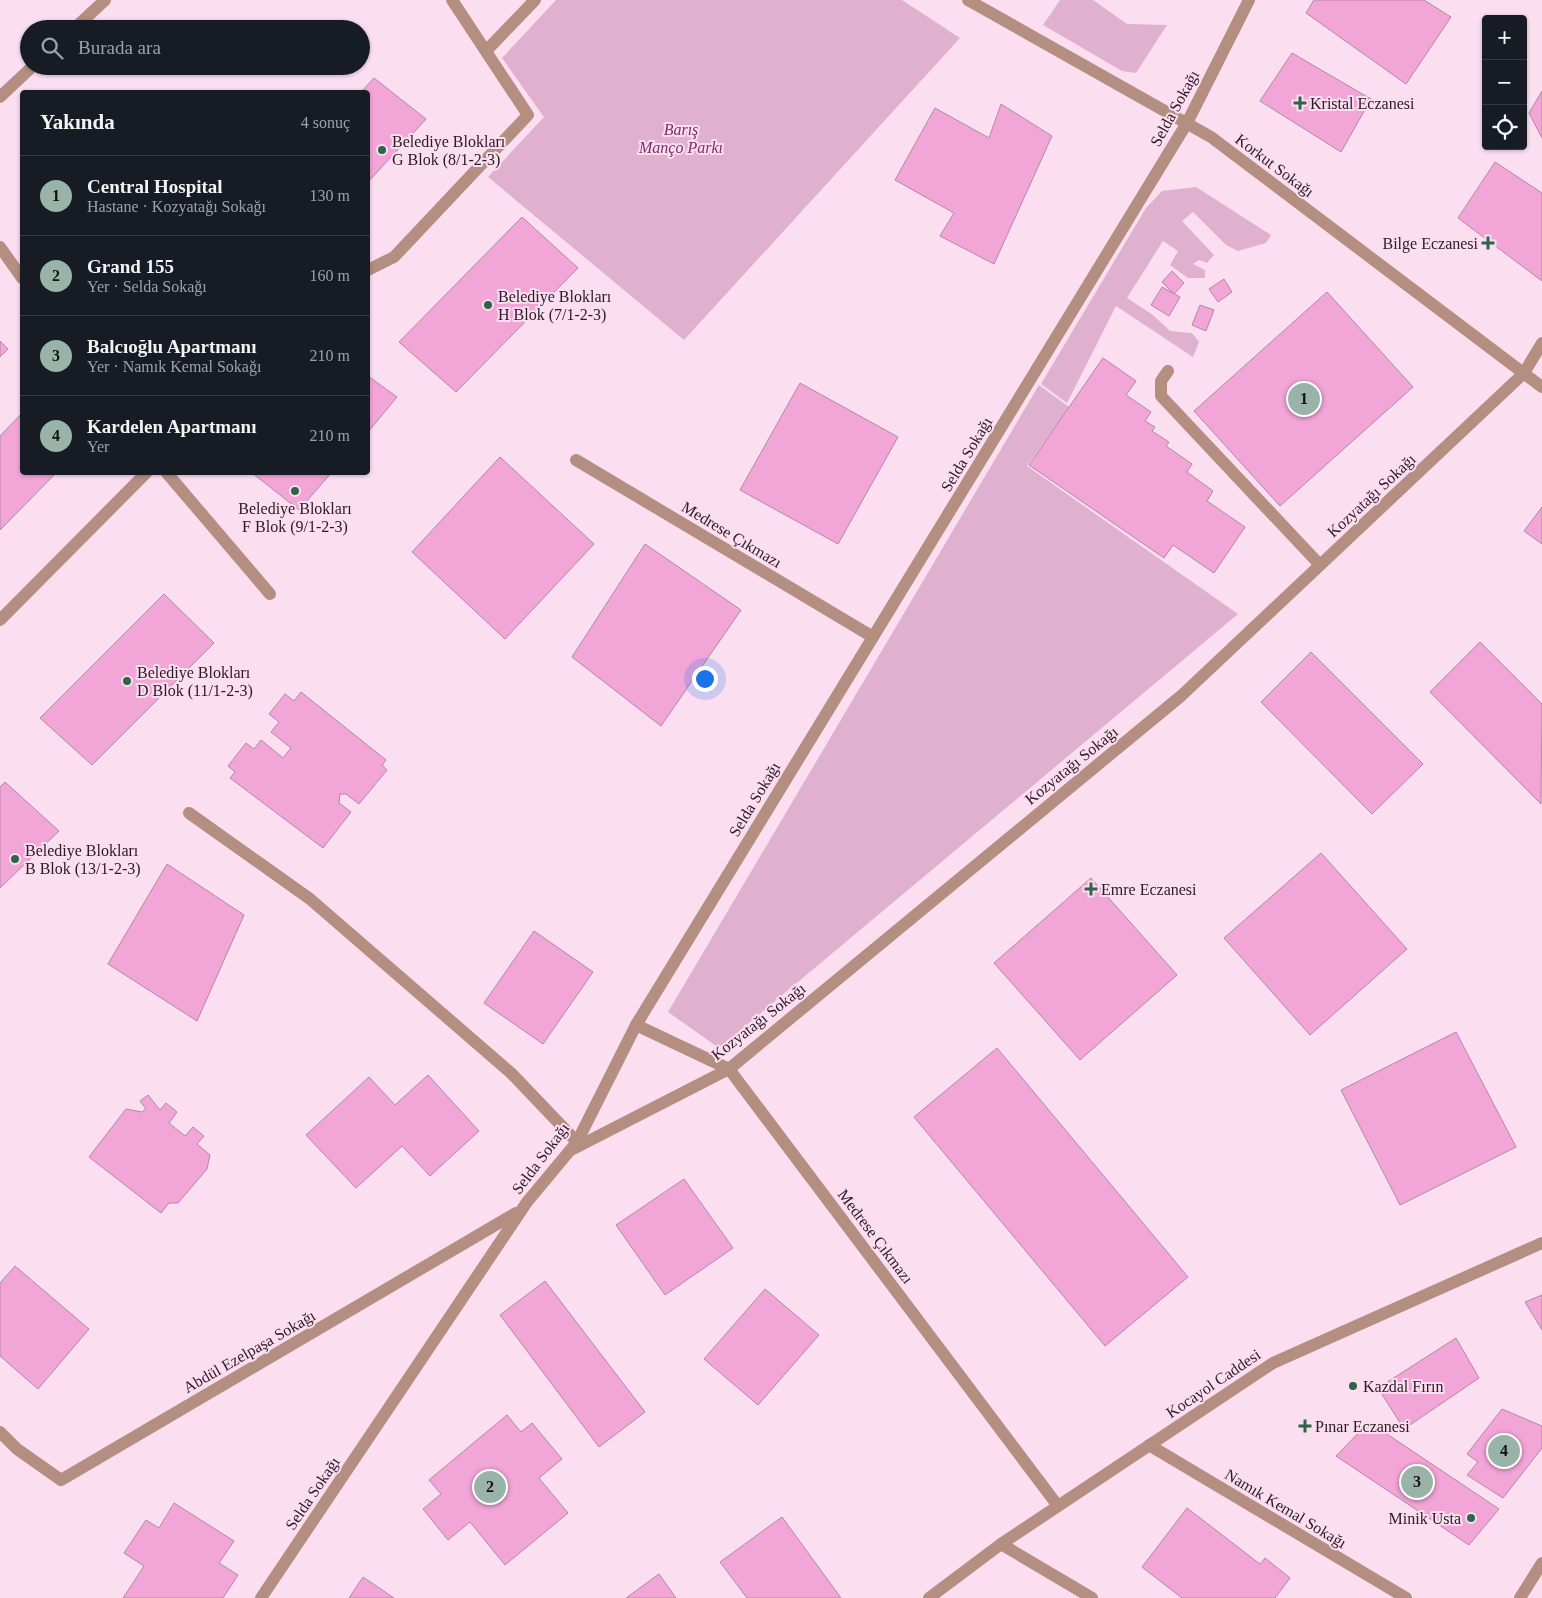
<!DOCTYPE html>
<html lang="tr">
<head>
<meta charset="utf-8">
<style>
	:root { --surface:#171b24; --page:#242831; --text:#f1f3f6; --muted:#9ea1a6; --line:#363941; --accent:#9ab3a9 }
	body { margin:0; font-family:"Times New Roman",serif; background:var(--page); color:var(--text) }
	.controls { position:absolute; right:15px; top:15px; display:grid; overflow:hidden; border-radius:5px; box-shadow:0 1px 4px #0004 }
	.controls button { width:45px; height:45px; display:grid; place-items:center; padding:0; border:0; border-bottom:1px solid var(--line); background:var(--surface); color:var(--text); font:25px sans-serif }
	.you { position:absolute; left:704px; top:678px; width:18px; height:18px; margin:-12px; border:4px solid #fff; border-radius:50%; background:#1a73e8; box-shadow:0 0 0 8px #1a73e833 }
	.badge { display:grid; place-items:center; width:32px; height:32px; border-radius:50%; background:var(--accent); color:#111; font-size:16px; font-weight:700 }
	.pin { position:absolute; translate:-50% -50%; border:2px solid #fff; box-shadow:0 1px 5px #0006 }
	.list { margin:0; padding:0; list-style:none }
	h2 { display:flex; justify-content:space-between; align-items:center; height:65px; margin:0; padding:0 20px; font-size:21px }
	h2 small { font-size:16px; font-weight:400; color:var(--muted) }
	.list li { display:grid; grid-template-columns:32px 1fr auto; gap:15px; align-items:center; box-sizing:border-box; height:80px; padding:0 20px; border-top:1px solid var(--line) }
	.list b { display:block; font-size:19px; white-space:nowrap }
	.list p { margin:0; font-size:16px; white-space:nowrap; color:var(--muted) }
	.list em { font-size:16px; font-style:normal; color:var(--muted) }
	.icon { flex:none; width:28px; height:28px; fill:none; stroke:currentColor; stroke-width:2; stroke-linecap:round; stroke-linejoin:round }
	.map { position:relative; flex:none; width:1542px; height:1598px; overflow:hidden }
	.search { position:absolute; background:var(--surface); box-shadow:0 1px 4px #0004; left:20px; top:20px; width:350px; height:55px; display:flex; align-items:center; gap:12px; box-sizing:border-box; padding:0 18px; border-radius:28px; color:var(--muted); font-size:19px }
	.panel { position:absolute; background:var(--surface); box-shadow:0 1px 4px #0004; left:20px; top:90px; width:350px; height:385px; border-radius:5px }
	.map>svg:first-child { display:block }
	.green { fill:#dfb1ce }
	.building { fill:#f2a5d7; stroke:#b488a4 }
	.lines { fill:none; stroke-linecap:round; stroke-linejoin:round }
	.minor { stroke:#b48e81; stroke-width:12 }
	.poi-dot { fill:#2f644a; stroke:#fbdef0; stroke-width:2 }
	.labels { text-anchor:middle; stroke-width:4; stroke-linejoin:round; paint-order:stroke }
	.poi-label { font-size:16px; fill:#2b1a25; stroke:#fbdef0; text-anchor:start }
	.street-label { font-size:16px; fill:#2b1a25; stroke:#fbdef0 }
	.park-label { font-size:16px; font-style:italic; fill:#832c6b; stroke:#fbdef0 }
</style>
</head>
<body>
<div class="map">
<svg width="1542" height="1598" viewBox="0 0 1542 1598">
	<rect width="100%" height="100%" fill="#fbdef0"/>
	<g class="green">
		<polygon points="556,0 902,0 960,38 684,340 488,177 544,117 502,58"/>
		<polygon points="1060,0 1093,0 1127,24 1167,25 1136,73 1122,71 1043,25"/>
		<polygon points="1196,187 1271,235 1266,243 1238,251 1226,245 1193,212 1182,221 1214,255 1207,263 1199,260 1193,264 1205,270 1205,278 1188,278 1170,265 1178,251 1163,241 1127,298 1153,315 1170,331 1192,333 1199,342 1193,357 1116,306 1067,403 1041,384 1146,208 1162,191"/>
		<polygon points="1039,385 1069,407 1027,466 1238,614 719,1048 668,1012"/>
	</g>
	<g class="building">
		<polygon points="1314,0 1424,0 1451,17 1406,84 1306,13"/>
		<polygon points="1292,53 1371,99 1341,152 1260,101"/>
		<polygon points="374,78 426,119 368,182 368,92 361,92"/>
		<polygon points="1542,91 1542,138 1529,113"/>
		<polygon points="1001,104 1052,136 994,264 940,236 954,213 895,180 935,108 989,138"/>
		<polygon points="1495,162 1542,193 1542,281 1458,218"/>
		<polygon points="522,217 578,268 456,392 399,342"/>
		<polygon points="1172,271 1184,283 1174,294 1162,282"/>
		<polygon points="1224,279 1232,292 1218,302 1209,289"/>
		<polygon points="1162,287 1180,297 1169,316 1151,305"/>
		<polygon points="1327,292 1413,387 1280,506 1194,411"/>
		<polygon points="1200,305 1214,310 1206,331 1192,325"/>
		<polygon points="0,341 8,349 0,357"/>
		<polygon points="1103,358 1136,381 1126,395 1151,412 1145,421 1155,427 1152,431 1169,442 1166,446 1192,464 1187,472 1213,491 1207,501 1245,527 1214,573 1173,545 1164,558 1029,465"/>
		<polygon points="368,376 397,397 368,432"/>
		<polygon points="800,383 898,437 838,544 740,490"/>
		<polygon points="22,413 22,472 57,472 0,530 0,436"/>
		<polygon points="500,457 594,544 505,639 412,552"/>
		<polygon points="251,472 332,472 299,510"/>
		<polygon points="1542,507 1542,544 1524,531"/>
		<polygon points="645,544 741,610 661,726 572,657"/>
		<polygon points="164,594 214,643 92,765 40,718"/>
		<polygon points="1480,642 1542,704 1541,804 1430,692"/>
		<polygon points="1311,652 1423,764 1372,814 1261,702"/>
		<polygon points="301,692 386,760 382,765 387,770 359,804 346,794 340,794 339,803 351,812 323,848 230,778 235,772 228,766 246,743 254,749 261,740 283,758 291,748 271,732 279,722 269,714 285,694 294,701"/>
		<polygon points="5,782 59,831 0,888 0,787"/>
		<polygon points="1321,853 1407,949 1310,1035 1224,938"/>
		<polygon points="167,864 244,915 197,1021 108,964"/>
		<polygon points="1091,878 1177,975 1080,1060 994,963"/>
		<polygon points="534,931 593,972 543,1044 484,1003"/>
		<polygon points="1456,1032 1516,1147 1400,1205 1341,1090"/>
		<polygon points="997,1048 1188,1277 1105,1346 914,1117"/>
		<polygon points="428,1075 479,1131 430,1176 402,1146 356,1188 306,1135 369,1077 395,1105"/>
		<polygon points="148,1095 160,1110 166,1103 177,1112 169,1123 185,1136 193,1127 204,1136 197,1144 210,1155 207,1169 178,1203 169,1203 161,1213 89,1157 126,1109 142,1112 146,1109 140,1101"/>
		<polygon points="684,1179 733,1248 665,1295 616,1225"/>
		<polygon points="15,1266 89,1329 38,1389 0,1356 0,1283"/>
		<polygon points="545,1281 645,1412 599,1447 500,1315"/>
		<polygon points="765,1289 819,1335 758,1405 704,1359"/>
		<polygon points="1542,1295 1542,1330 1525,1302"/>
		<polygon points="1456,1338 1479,1378 1404,1429 1378,1388"/>
		<polygon points="1502,1409 1542,1426 1542,1448 1503,1498 1467,1475 1478,1462 1467,1454"/>
		<polygon points="507,1415 521,1432 532,1423 562,1459 539,1478 568,1513 505,1565 470,1522 448,1540 423,1509 441,1494 429,1480"/>
		<polygon points="1369,1422 1499,1509 1469,1545 1336,1456"/>
		<polygon points="174,1503 234,1541 219,1563 238,1575 223,1598 123,1598 144,1566 124,1553 146,1520 159,1528"/>
		<polygon points="1187,1508 1260,1564 1265,1558 1290,1578 1275,1598 1182,1598 1142,1567"/>
		<polygon points="782,1517 841,1598 747,1598 720,1562"/>
		<polygon points="659,1574 676,1598 626,1598"/>
		<polygon points="363,1577 394,1598 349,1598"/>
	</g>
	<g class="lines">
		<g class="minor">
			<polyline points="968,0 1211,137 1542,387"/>
			<polyline points="74,29 105,0"/>
			<polyline points="486,51 535,0"/>
			<polyline points="0,97 33,66"/>
			<polyline points="0,247 22,278"/>
			<polyline points="368,270 394,257 528,115 452,0"/>
			<polyline points="1168,371 1161,381 1161,396 1320,565"/>
			<polyline points="576,460 873,637"/>
			<polyline points="166,472 270,594"/>
			<polyline points="0,620 147,472"/>
			<polyline points="189,813 310,899 511,1073 577,1142"/>
			<polyline points="636,1025 729,1069 1058,1506"/>
			<polyline points="573,1149 729,1069 1181,696 1524,373 1542,343"/>
			<polyline points="0,1432 17,1449 61,1480 516,1213"/>
			<polyline points="1149,1445 1406,1598"/>
			<polyline points="1001,1544 1092,1598"/>
			<polyline points="261,1598 527,1202 577,1142 636,1025 1187,123 1249,0"/>
			<polyline points="929,1598 1001,1544 1273,1363 1542,1243"/>
			<polyline points="1520,1598 1542,1563"/>
		</g>
	</g>
	<g class="poi-dot">
		<path d="M1297.5 95.5h5v5h5v5h-5v5h-5v-5h-5v-5h5z"/>
		<circle cx="382" cy="150" r="5"/>
		<path d="M1485.5 235.5h5v5h5v5h-5v5h-5v-5h-5v-5h5z"/>
		<circle cx="488" cy="305" r="5"/>
		<circle cx="295" cy="491" r="5"/>
		<circle cx="127" cy="681" r="5"/>
		<circle cx="15" cy="859" r="5"/>
		<path d="M1088.5 881.5h5v5h5v5h-5v5h-5v-5h-5v-5h5z"/>
		<circle cx="1353" cy="1386" r="5"/>
		<path d="M1302.5 1418.5h5v5h5v5h-5v5h-5v-5h-5v-5h5z"/>
		<circle cx="1471" cy="1518" r="5"/>
	</g>
	<g class="labels">
		<g class="poi-label">
			<text x="1310" y="109">Kristal Eczanesi</text>
			<text x="392" y="147">Belediye Blokları<tspan x="392" dy="18">G Blok (8/1-2-3)</tspan></text>
			<text x="1478" y="249" text-anchor="end">Bilge Eczanesi</text>
			<text x="498" y="302">Belediye Blokları<tspan x="498" dy="18">H Blok (7/1-2-3)</tspan></text>
			<text x="295" y="514" text-anchor="middle">Belediye Blokları<tspan x="295" dy="18">F Blok (9/1-2-3)</tspan></text>
			<text x="137" y="678">Belediye Blokları<tspan x="137" dy="18">D Blok (11/1-2-3)</tspan></text>
			<text x="25" y="856">Belediye Blokları<tspan x="25" dy="18">B Blok (13/1-2-3)</tspan></text>
			<text x="1101" y="895">Emre Eczanesi</text>
			<text x="1363" y="1392">Kazdal Fırın</text>
			<text x="1315" y="1432">Pınar Eczanesi</text>
			<text x="1461" y="1524" text-anchor="end">Minik Usta</text>
		</g>
		<g class="street-label">
			<text transform="translate(1174 108) rotate(-61)" y="6">Selda Sokağı</text>
			<text transform="translate(1275 165) rotate(37)" y="6">Korkut Sokağı</text>
			<text transform="translate(966 454) rotate(-59)" y="6">Selda Sokağı</text>
			<text transform="translate(1371 495) rotate(-43)" y="6">Kozyatağı Sokağı</text>
			<text transform="translate(732 534) rotate(31)" y="6">Medrese Çıkmazı</text>
			<text transform="translate(1071 765) rotate(-39)" y="6">Kozyatağı Sokağı</text>
			<text transform="translate(754 799) rotate(-59)" y="6">Selda Sokağı</text>
			<text transform="translate(758 1021) rotate(-38)" y="6">Kozyatağı Sokağı</text>
			<text transform="translate(540 1158) rotate(-53)" y="6">Selda Sokağı</text>
			<text transform="translate(876 1236) rotate(53)" y="6">Medrese Çıkmazı</text>
			<text transform="translate(249 1351) rotate(-30)" y="6">Abdül Ezelpaşa Sokağı</text>
			<text transform="translate(1213 1383) rotate(-34)" y="6">Kocayol Caddesi</text>
			<text transform="translate(312 1493) rotate(-56)" y="6">Selda Sokağı</text>
			<text transform="translate(1286 1508) rotate(31)" y="6">Namık Kemal Sokağı</text>
		</g>
		<g class="park-label">
			<text x="681" y="135">Barış<tspan x="681" dy="18">Manço Parkı</tspan></text>
		</g>
	</g>
</svg>
<div class="controls">
<button>+</button>
<button>−</button>
<button><svg class="icon" aria-label="locate" viewBox="0 0 24 24"><circle cx="12" cy="12" r="6"/><path d="M12 2v4M12 18v4M2 12h4M18 12h4"/></svg></button>
</div>
<div class="you"></div>
<div class="pin badge" style="left:1304px;top:399px">1</div>
<div class="pin badge" style="left:490px;top:1487px">2</div>
<div class="pin badge" style="left:1417px;top:1482px">3</div>
<div class="pin badge" style="left:1504px;top:1451px">4</div>
<div class="search"><svg class="icon" aria-label="search" viewBox="0 0 24 24"><circle cx="10" cy="10" r="6"/><path d="M15 15l6 6"/></svg>Burada ara</div>
<section class="panel">
<h2>Yakında<small>4 sonuç</small></h2>
<ul class="list">
<li><span class="badge">1</span><div><b>Central Hospital</b><p>Hastane · Kozyatağı Sokağı</p></div><em>130 m</em></li>
<li><span class="badge">2</span><div><b>Grand 155</b><p>Yer · Selda Sokağı</p></div><em>160 m</em></li>
<li><span class="badge">3</span><div><b>Balcıoğlu Apartmanı</b><p>Yer · Namık Kemal Sokağı</p></div><em>210 m</em></li>
<li><span class="badge">4</span><div><b>Kardelen Apartmanı</b><p>Yer</p></div><em>210 m</em></li>
</ul>
</section>
</div>
</body>
</html>
